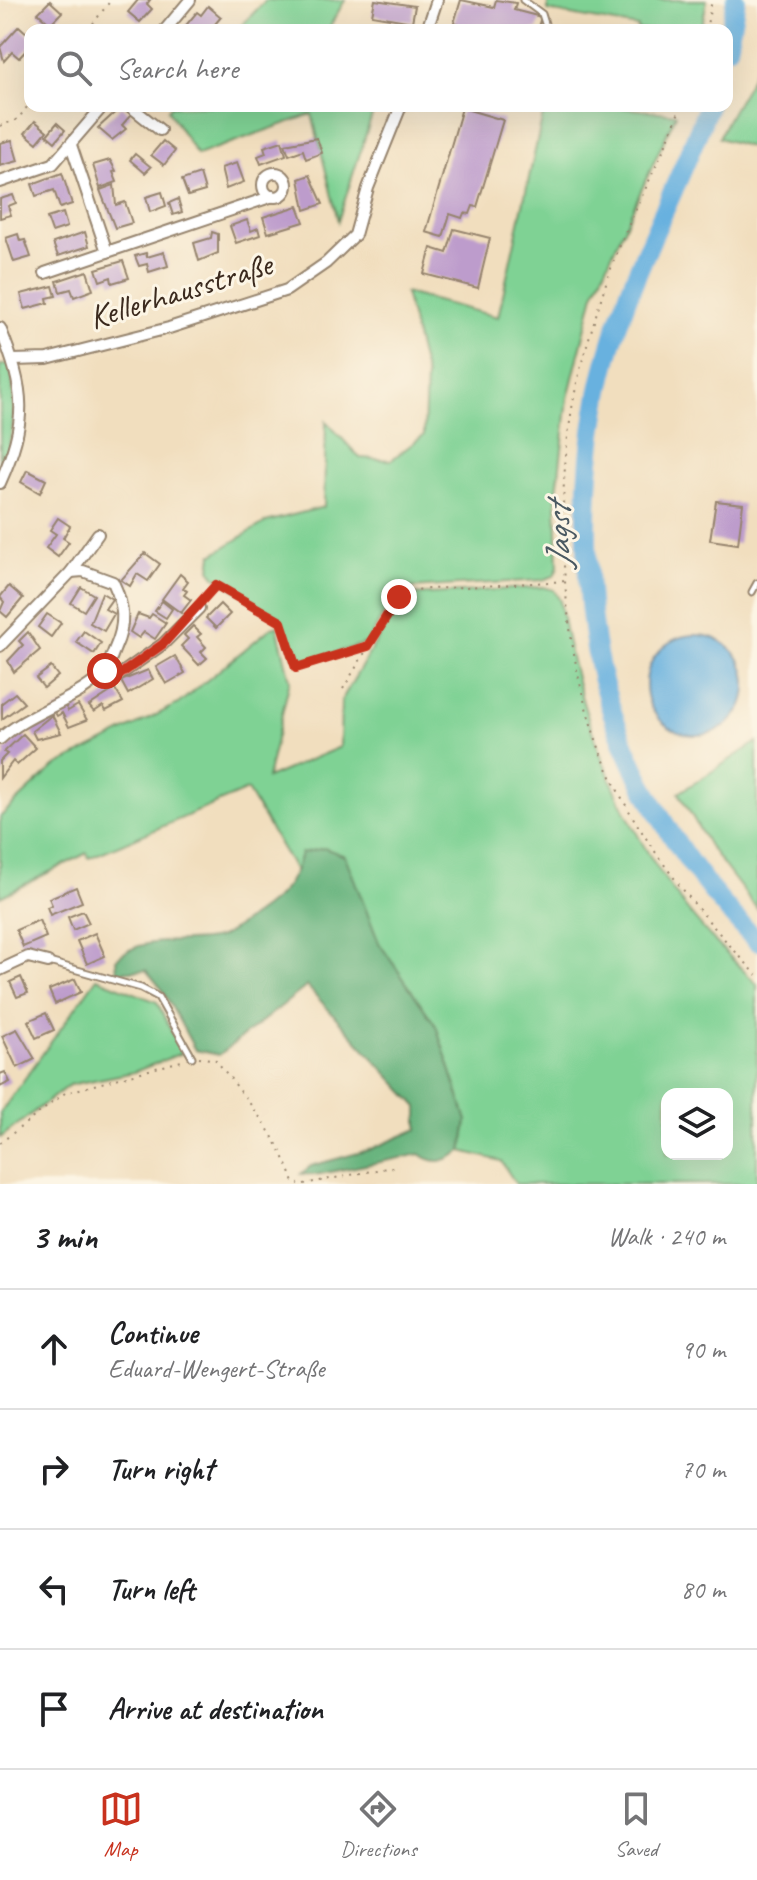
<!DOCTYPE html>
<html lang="en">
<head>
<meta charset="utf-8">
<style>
	:root { --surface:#fff; --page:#f2f2f2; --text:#202124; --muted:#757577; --line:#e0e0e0; --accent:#c8321e }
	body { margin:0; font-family:Caveat,sans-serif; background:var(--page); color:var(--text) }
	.controls { position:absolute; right:24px; bottom:24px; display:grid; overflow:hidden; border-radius:16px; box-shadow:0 8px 32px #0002 }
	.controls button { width:72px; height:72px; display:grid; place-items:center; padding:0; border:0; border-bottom:2px solid var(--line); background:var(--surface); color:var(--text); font:40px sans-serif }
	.stop { position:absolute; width:24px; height:24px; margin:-18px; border:6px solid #c8321e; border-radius:50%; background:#fff }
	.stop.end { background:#c8321e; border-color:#fff; box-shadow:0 2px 8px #0008 }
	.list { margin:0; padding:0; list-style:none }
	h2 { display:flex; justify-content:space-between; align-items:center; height:104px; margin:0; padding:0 32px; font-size:34px }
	h2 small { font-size:26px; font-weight:400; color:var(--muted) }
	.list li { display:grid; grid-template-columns:52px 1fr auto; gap:24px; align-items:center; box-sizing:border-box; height:120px; padding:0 32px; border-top:2px solid var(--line) }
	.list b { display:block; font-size:30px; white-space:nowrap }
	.list p { margin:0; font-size:26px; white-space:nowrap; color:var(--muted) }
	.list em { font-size:26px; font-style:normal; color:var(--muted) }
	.icon { flex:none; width:44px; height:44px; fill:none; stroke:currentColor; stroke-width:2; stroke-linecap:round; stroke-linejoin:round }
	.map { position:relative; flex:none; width:757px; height:1184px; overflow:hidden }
	.search { position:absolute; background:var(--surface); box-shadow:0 8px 32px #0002; left:24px; right:24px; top:24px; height:88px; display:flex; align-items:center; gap:20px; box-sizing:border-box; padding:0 28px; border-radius:16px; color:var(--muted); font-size:30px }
	.sheet { height:584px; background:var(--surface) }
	nav { display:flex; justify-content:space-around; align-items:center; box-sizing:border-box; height:112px; border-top:2px solid var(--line); background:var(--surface); font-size:22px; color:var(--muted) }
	nav a { display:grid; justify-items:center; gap:4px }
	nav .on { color:var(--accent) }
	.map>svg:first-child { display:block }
	.green { fill:#7fd294; stroke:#5d7e59; stroke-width:2; fill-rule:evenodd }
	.forest { fill:#67b47e; stroke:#516f4e; stroke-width:2 }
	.water { fill:#67b1df; stroke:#516e7e; stroke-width:2 }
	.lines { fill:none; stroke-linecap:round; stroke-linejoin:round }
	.river { stroke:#67b1df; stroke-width:20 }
	.building { fill:#bd9ccc }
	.lane-casing { stroke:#96846e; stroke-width:9 }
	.street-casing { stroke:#96846e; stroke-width:14 }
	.path { stroke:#96846e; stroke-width:2; stroke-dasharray:2 6; stroke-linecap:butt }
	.lane { stroke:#fff; stroke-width:5 }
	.street { stroke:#fff; stroke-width:10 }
	.route { stroke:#c8321e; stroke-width:10 }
	.labels { text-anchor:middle; stroke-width:6; stroke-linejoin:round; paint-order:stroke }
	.street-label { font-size:34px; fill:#3b2a1e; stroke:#fcf5e5 }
	.water-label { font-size:36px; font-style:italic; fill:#4a5962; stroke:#fcf5e5 }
</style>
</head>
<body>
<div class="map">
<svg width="757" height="1184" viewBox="0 0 757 1184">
	<rect width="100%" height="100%" fill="#fcf5e5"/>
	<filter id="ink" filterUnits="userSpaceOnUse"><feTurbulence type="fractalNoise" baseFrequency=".0125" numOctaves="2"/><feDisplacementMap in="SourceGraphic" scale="16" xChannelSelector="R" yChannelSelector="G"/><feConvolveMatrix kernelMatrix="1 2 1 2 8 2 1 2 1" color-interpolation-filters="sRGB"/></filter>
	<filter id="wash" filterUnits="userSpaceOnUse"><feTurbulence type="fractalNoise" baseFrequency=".006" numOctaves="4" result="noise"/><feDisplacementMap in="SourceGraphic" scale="32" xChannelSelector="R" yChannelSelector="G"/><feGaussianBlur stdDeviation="1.8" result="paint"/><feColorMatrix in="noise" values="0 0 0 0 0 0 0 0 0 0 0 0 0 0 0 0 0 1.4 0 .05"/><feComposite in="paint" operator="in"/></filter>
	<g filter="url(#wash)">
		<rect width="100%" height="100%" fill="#f1debe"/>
		<g class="green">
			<polygon points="266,0 345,0 330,26 335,30 237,30"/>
			<polygon points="624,0 707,0 701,30 638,30 638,27 548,11 548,3"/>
			<path d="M757,65v84l-38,-11c10,-27 28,-47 38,-73z"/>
			<polygon points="171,106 375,106 338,221 312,114 197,155 168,110"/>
			<polygon points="545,106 607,106 676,114 594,294 568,398 556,500 558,567 554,576 542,580 410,588 395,595 367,643 301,663 294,658 280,619 216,577 210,569 212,555 266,522 324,507 326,421 360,458 391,460 424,435 426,376 405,293 498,317"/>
			<path d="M0,365h10c7,40 5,71 -10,109z"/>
			<path d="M543,587l11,3 6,11c17,106 56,217 123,303 22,29 48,54 74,80v200h-241l-15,-23 -39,-10 5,-30 -31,-95 -57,-83 -34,-86 -48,17 -50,-84 -158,68 -2,-5 -87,44v-80l54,-50 124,-63 94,-77 5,-1 13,54 -23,98 73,-31 1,-46 59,-100 12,-6zM667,1094h60v60h-60z"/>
			<polygon points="757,742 757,909 709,846 679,793"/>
			<polygon points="97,978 157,1002 182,1053 134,1072 69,1085 0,1138 0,1113"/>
		</g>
		<path class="forest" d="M324,848l21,8 34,87 57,83 31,95 -5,30c-16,10 -26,15 -42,3l-105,21 -14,-1 10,-8 58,-16 49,-21v-22l-111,-121 -88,69 -24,-5 -33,-61 -16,-19 -29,2 -1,-13c29,-26 66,-13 101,-21 10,-3 19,-11 27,-16 29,-19 50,-35 57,-69z"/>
		<circle class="water" cx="696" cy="685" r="50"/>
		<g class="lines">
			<g class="river">
				<polyline points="727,47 736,0"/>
				<path d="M708,106c-30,83 -75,161 -99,247 -29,101 -31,260 3,359 29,85 81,166 145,229"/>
			</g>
		</g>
		<g id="blocks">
			<g class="building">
				<polygon points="138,0 150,0 147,4 152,9 140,22 128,12"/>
				<polygon points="375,0 415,6 412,22 372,15"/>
				<polygon points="461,0 494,7 496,0 516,3 514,10 541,17 537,30 473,30 454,23"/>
				<polygon points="50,1 62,12 50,24 38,13"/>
				<polygon points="208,6 221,17 210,30 182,30 197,12 201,15"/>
				<polygon points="19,26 30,36 30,46 19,58 12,52 4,61 0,47"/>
				<polygon points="122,106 131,115 122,125 126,129 112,140 98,128"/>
				<polygon points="462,108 503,120 477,207 473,206 470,214 464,213 462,218 450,214 443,237 426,232"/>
				<polygon points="35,121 47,131 37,143 25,133"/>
				<polygon points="57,123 65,130 55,142 47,135"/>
				<polygon points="317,138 322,153 306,159 303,150 289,155 285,144"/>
				<polygon points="12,140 18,161 0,166 0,143"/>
				<polygon points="163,141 175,151 164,165 151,155"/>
				<polygon points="282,141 286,155 261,164 258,156 266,153 264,147"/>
				<polygon points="135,154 151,167 145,173 130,160"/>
				<polygon points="110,160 116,171 113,172 117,182 100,188 93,165"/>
				<polygon points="237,163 244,182 226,189 221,168"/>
				<polygon points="62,173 72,204 60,208 54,190 36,196 32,184"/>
				<polygon points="200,174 205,191 188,196 182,180"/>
				<polygon points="310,175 323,204 305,210 299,179"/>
				<polygon points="114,185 116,205 125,202 132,223 115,228 100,190"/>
				<polygon points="162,192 166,206 150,212 146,197"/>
				<polygon points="13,195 16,203 8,206 11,215 0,218 0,199"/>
				<polygon points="178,199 182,212 173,215 169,203"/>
				<polygon points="298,206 304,222 268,233 263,217"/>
				<polygon points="63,213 67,227 52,232 47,218"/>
				<polygon points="247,220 251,231 258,228 260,235 236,243 230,226"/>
				<polygon points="454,229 490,238 478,288 424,274 431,248 447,253"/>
				<polygon points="85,232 89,246 58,256 53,243"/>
				<polygon points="212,232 218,234 218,253 199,261 194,243 211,238"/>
				<polygon points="18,234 20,241 25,240 31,257 14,262 6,238"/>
				<polygon points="164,252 168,266 149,272 147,264 139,266 135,256 146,253 147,257"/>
				<polygon points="123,261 129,278 112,283 111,277 100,281 96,269"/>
				<polygon points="87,271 93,290 74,297 71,289 60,292 57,281"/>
				<polygon points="53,286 56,296 47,298 48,303 25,309 21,294"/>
				<polygon points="27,470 46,480 40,493 21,482"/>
				<polygon points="716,501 743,504 738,544 710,540"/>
				<polygon points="58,518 70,526 63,538 69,542 58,557 46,548 56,534 50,530"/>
				<polygon points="145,553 160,564 148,581 137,574 130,586 121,580"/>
				<polygon points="180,574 188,581 183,588 187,591 184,595 191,600 181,613 162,599"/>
				<polygon points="9,586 23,598 7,617 0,611 4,602 0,597"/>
				<polygon points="81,587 94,595 84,611 71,603"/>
				<polygon points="102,593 112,599 105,609 114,614 104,631 90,623"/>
				<polygon points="162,601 172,609 166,618 155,611"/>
				<polygon points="220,604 230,614 216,628 206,618"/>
				<polygon points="47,614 61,623 51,637 38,627"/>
				<polygon points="138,614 149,618 152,614 166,623 155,639 144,632 139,638 130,632"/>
				<polygon points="193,626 201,634 197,637 206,647 201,652 207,658 199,665 181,646 188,639 184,635"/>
				<polygon points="84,631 101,643 94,654 76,642"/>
				<polygon points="28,632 40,650 14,672 8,661 23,645 19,641"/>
				<polygon points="175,656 185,673 166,684 156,667"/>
				<polygon points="51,667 58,676 44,688 36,678"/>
				<polygon points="148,670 153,679 128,694 121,681"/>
				<polygon points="115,689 123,702 106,711 103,706 94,712 89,706"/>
				<polygon points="15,693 24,703 2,719 2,703"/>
				<polygon points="78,705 87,720 69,727 62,713 57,716 54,711 65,706 68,711"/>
				<polygon points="52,715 61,733 36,739 32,731"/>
				<polygon points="23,734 36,748 17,765 13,761 0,778 0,761 7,754 4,752"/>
				<polygon points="76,887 82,902 50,915 47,907 52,905 49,898"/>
				<polygon points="83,911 89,923 73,930 68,917"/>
				<polygon points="39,920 46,937 23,947 16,930"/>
				<polygon points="95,933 105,956 87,964 77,941"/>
				<polygon points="21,977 28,993 17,997 10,982"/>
				<polygon points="75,979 81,992 55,1004 49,990"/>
				<polygon points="46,1013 54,1030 36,1038 28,1021"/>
				<polygon points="17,1029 35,1059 17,1068 2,1036"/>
				<polygon points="5,1072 10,1082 0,1087 0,1074"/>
			</g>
		</g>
	</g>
	<g filter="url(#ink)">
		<use href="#blocks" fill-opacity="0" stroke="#96846e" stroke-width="2"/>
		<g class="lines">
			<g class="lane-casing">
				<g id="lane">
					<polyline points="523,0 542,14 547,30"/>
					<polyline points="752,592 757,583"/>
					<polyline points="49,962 141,988 158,997 192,1057"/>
				</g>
			</g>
			<g class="street-casing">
				<g id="street">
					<polyline points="165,30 190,0"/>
					<polyline points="427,30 437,0"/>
					<polyline points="130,106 160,130"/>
					<polyline points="71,145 107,252 273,196"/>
					<circle cx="275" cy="185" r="12"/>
					<polyline points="0,182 53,164 103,106"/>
					<polyline points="45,273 107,252"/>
					<path d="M0,328c26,64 28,92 0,155"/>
					<polyline points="13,360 47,359 169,328 287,290 326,263 355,235 368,188 401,106"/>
					<polyline points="0,646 71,572 98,534"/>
					<polyline points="105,671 118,676 163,644 199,608"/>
					<path d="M0,739c28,-27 84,-41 105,-68 4,-6 7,-16 10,-23 11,-24 9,-43 -2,-66l-30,-11 -12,1"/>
					<polyline points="0,970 28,957 48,962"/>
				</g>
			</g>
			<g class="path">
				<polyline points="88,30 111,0"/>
				<polyline points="706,30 712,0"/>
				<path d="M681,106c-18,50 -43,95 -63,144 -13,32 -22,66 -32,98 -38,125 -30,321 30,439 37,71 87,130 141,188"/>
				<polyline points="0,126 18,119 30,103"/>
				<polyline points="205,600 216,585 281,622 296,668 368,646 399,597 413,590 567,581"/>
				<polyline points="343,689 367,649"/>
				<path d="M199,1057l17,3c30,39 63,76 78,123l5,1"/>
				<polyline points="0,1143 65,1093 185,1060"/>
				<polyline points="304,1184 397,1166"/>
			</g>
			<use href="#lane" class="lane"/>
			<use href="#street" class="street"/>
		</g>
	</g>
	<g class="lines" filter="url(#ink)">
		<polyline class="route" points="105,671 118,676 163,644 216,585 281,622 296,668 368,646 399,597"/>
	</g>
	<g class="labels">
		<g class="street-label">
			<text transform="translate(180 290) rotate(-17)" y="12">Kellerhausstraße</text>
		</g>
		<g class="water-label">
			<text transform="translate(557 536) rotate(-91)" y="13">Jagst</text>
		</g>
	</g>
</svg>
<div class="controls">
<button><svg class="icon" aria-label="layers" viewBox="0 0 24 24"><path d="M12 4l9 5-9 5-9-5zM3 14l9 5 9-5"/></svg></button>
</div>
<div class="stop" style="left:105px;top:671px"></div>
<div class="stop end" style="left:399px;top:597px"></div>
<div class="search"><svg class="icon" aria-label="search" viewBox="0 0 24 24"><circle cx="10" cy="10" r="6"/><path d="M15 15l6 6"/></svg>Search here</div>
</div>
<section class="sheet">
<h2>3 min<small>Walk · 240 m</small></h2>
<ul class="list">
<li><svg class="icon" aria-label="ahead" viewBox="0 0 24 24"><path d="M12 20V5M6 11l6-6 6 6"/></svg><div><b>Continue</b><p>Eduard-Wengert-Straße</p></div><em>90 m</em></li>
<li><svg class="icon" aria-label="right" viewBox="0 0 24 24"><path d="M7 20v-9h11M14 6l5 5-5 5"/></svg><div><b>Turn right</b></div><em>70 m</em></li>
<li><svg class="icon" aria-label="left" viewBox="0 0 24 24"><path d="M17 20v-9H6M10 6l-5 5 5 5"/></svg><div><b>Turn left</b></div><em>80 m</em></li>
<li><svg class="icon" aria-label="arrive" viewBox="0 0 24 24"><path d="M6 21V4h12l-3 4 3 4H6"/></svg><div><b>Arrive at destination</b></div></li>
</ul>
</section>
<nav>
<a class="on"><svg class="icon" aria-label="map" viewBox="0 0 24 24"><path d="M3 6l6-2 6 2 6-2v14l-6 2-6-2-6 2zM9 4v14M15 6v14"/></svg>Map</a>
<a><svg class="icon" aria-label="directions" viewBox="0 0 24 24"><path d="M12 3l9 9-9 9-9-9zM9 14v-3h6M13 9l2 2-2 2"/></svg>Directions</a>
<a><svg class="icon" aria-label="saved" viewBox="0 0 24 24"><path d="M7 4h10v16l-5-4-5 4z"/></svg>Saved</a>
</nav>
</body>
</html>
